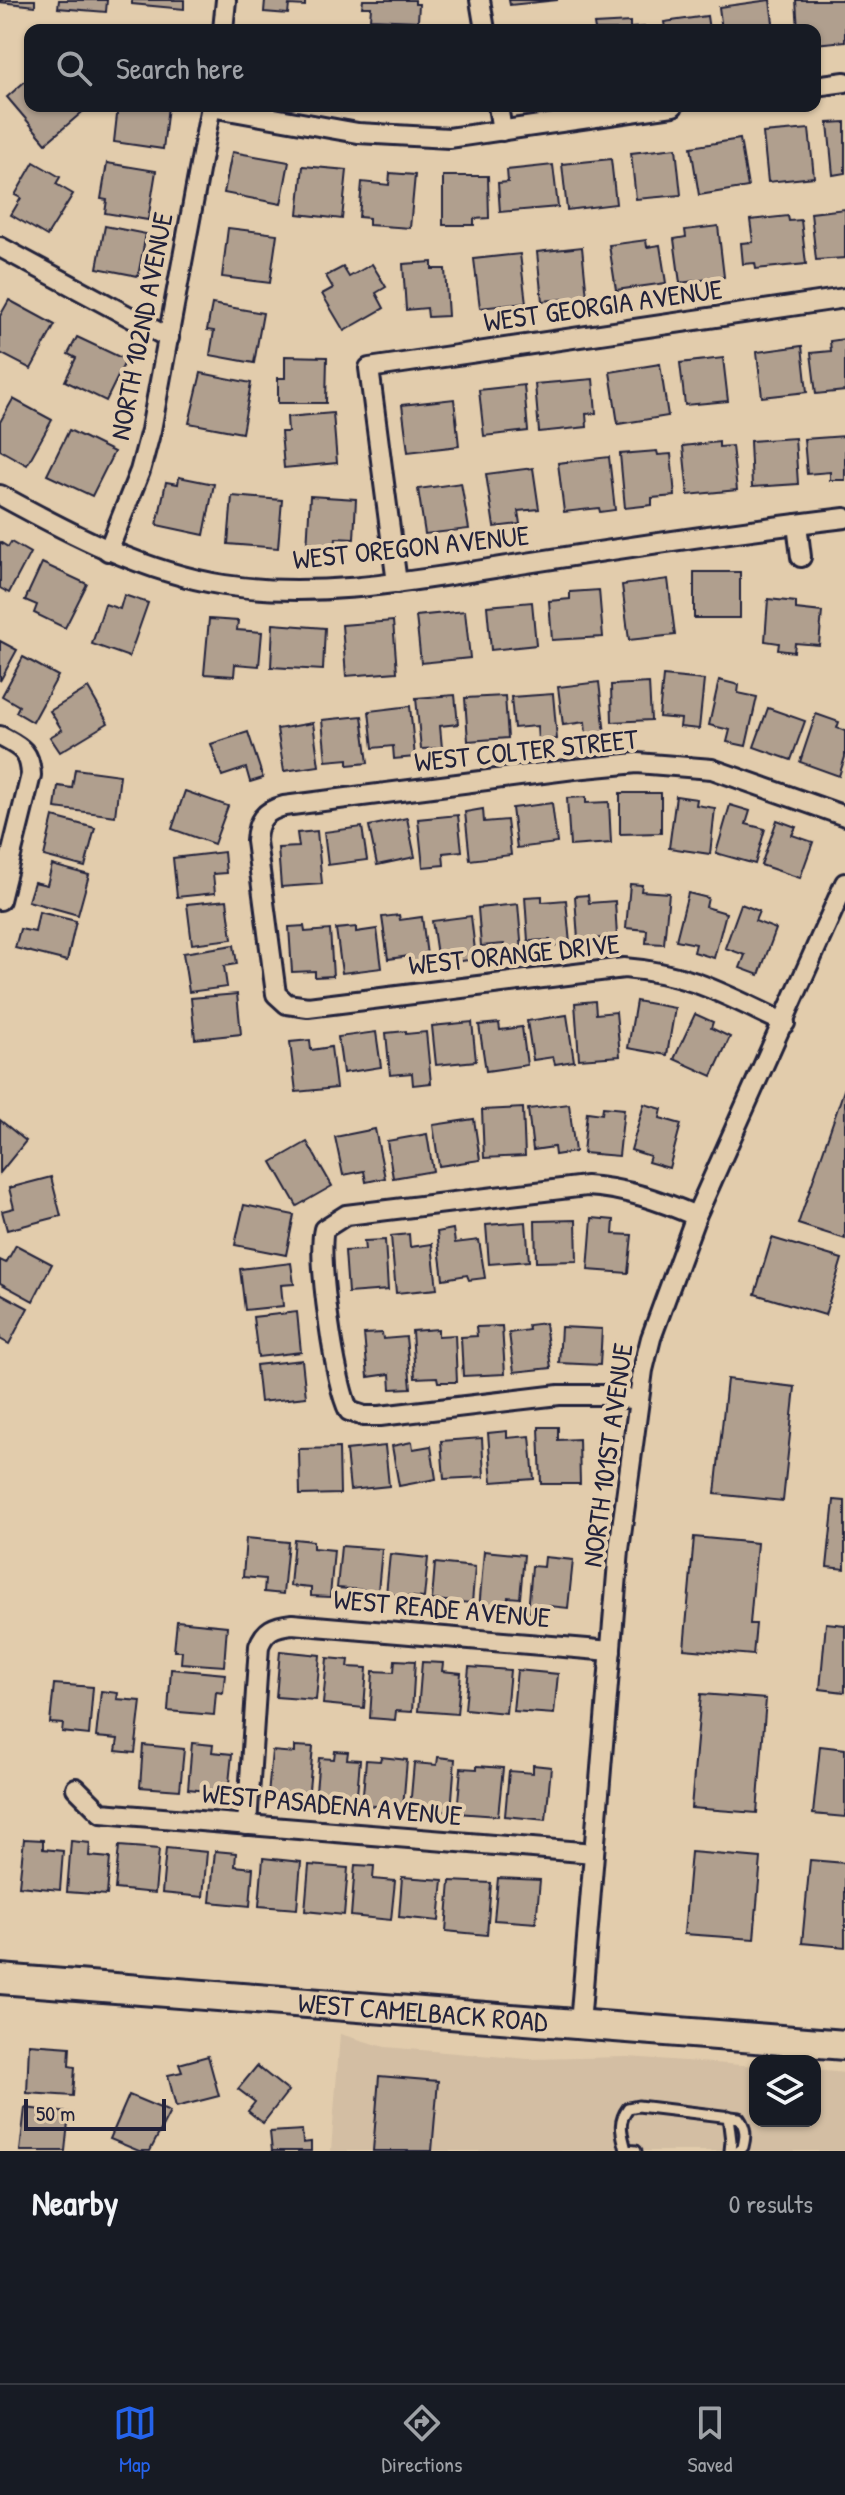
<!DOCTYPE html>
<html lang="en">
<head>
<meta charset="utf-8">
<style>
	:root { --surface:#171b24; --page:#20242c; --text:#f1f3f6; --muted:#9ea1a6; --line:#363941; --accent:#2563eb }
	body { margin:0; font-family:"Patrick Hand",sans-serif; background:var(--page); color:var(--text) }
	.controls { position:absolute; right:24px; bottom:24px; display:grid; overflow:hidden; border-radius:16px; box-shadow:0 2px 6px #0004 }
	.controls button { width:72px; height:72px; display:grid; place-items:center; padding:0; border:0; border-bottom:2px solid var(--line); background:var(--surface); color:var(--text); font:40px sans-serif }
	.scale { position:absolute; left:24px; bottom:20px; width:142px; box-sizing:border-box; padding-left:8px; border:4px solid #22223b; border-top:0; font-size:22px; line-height:28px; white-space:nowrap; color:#22223b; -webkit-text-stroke:6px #e2ccac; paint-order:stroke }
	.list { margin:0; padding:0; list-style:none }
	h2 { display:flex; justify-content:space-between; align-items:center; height:104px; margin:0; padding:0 32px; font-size:34px }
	h2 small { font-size:26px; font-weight:400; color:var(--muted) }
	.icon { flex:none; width:44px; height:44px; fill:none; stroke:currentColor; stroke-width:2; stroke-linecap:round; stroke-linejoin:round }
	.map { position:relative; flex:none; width:845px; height:2151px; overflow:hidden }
	.search { position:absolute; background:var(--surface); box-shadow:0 2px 6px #0004; left:24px; right:24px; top:24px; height:88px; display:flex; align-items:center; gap:20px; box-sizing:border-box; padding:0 28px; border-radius:16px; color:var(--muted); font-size:30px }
	.sheet { height:232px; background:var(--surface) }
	nav { display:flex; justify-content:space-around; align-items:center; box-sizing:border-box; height:112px; border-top:2px solid var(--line); background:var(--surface); font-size:22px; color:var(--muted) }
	nav a { display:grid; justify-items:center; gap:4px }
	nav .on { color:var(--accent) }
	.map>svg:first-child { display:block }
	.built { fill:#d3bea3 }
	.building { fill:#b09f8e; stroke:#22223b; stroke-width:2 }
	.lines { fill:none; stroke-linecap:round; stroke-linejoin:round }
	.service-casing { stroke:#22223b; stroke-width:15 }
	.minor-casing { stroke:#22223b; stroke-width:24 }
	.primary-casing { stroke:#22223b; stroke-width:34 }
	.service { stroke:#e2ccac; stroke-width:9 }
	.minor { stroke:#e2ccac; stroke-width:18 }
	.primary { stroke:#e2ccac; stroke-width:28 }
	.labels { text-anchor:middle; stroke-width:8; stroke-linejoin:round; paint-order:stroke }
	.street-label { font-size:28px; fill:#22223b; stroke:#e2ccac }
</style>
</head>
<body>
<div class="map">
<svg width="845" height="2151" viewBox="0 0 845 2151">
	<rect width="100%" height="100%" fill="#e2ccac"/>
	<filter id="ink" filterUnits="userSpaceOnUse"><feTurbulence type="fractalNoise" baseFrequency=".0125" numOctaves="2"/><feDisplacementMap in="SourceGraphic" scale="16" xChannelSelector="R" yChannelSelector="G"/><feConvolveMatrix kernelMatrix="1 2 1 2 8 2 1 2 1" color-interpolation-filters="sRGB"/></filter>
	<g filter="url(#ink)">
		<polygon class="built" points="340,2034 385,2047 528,2059 628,2057 755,2066 755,2121 815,2121 815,2070 845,2073 845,2151 331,2151"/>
		<g class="building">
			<polygon points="0,0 35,0 35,6 0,2"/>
			<polygon points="59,0 107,0 106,12 58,8"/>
			<polygon points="132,0 184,0 184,9 132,4"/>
			<polygon points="265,0 305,0 305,6 289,5 288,14 264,12"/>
			<polygon points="363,0 415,0 415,4 419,4 418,21 370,19 371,7 362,7"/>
			<polygon points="509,0 558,0 510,5"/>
			<polygon points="770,0 774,30 722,30 719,7"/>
			<polygon points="796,0 845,0 845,41 815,44 815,30 798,30"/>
			<polygon points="707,16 709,30 652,30 665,28 664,22"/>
			<polygon points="630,22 630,28 645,27 646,30 595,30 594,24"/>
			<polygon points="30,77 30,106 85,106 87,108 46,143 7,97"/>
			<polygon points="118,106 168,106 163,149 114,142"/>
			<polygon points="845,122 845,173 833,175 828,123"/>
			<polygon points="809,129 814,177 768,182 763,133"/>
			<polygon points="740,139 748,187 699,195 691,147"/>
			<polygon points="676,148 681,195 636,199 631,153"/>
			<polygon points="232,152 289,162 281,204 224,193"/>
			<polygon points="611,159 616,204 567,210 562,164"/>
			<polygon points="34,162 60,177 56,184 73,194 47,236 11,215 21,198 15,195"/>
			<polygon points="107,163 156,171 148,220 105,213 107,200 101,199"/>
			<polygon points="553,165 558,207 500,212 498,183 508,182 507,170"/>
			<polygon points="303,166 347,170 342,219 298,214"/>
			<polygon points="390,173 415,175 410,228 369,225 369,218 359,217 362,182 389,185"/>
			<polygon points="443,176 488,176 489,218 474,219 474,225 443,225"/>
			<polygon points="845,209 845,258 816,260 811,213"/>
			<polygon points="788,216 789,221 801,220 806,264 756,269 755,263 743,264 741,243 753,242 750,220"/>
			<polygon points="105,226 146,234 138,276 97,268"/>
			<polygon points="718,226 724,277 680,283 674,239 686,237 685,230"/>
			<polygon points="228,228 277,234 270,283 222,277"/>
			<polygon points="646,240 647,247 660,245 666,283 616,290 609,245"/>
			<polygon points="582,247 587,297 542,301 537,252"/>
			<polygon points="520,254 526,303 480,308 474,259"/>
			<polygon points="432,262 432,269 445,269 448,316 428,317 427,308 406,310 403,264"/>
			<polygon points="372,264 386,287 376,293 384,308 344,331 322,294 333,288 326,276 343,267 349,277"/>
			<polygon points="9,300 55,325 31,369 0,353 0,316"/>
			<polygon points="212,304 263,313 254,363 210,355 214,331 207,330"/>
			<polygon points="77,337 126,360 106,401 65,381 76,358 68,354"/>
			<polygon points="845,339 845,391 816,394 811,353 831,351 830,341"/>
			<polygon points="802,346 807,392 762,397 757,352"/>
			<polygon points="285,356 327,357 326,403 278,403 278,378 285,378"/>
			<polygon points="723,358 728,401 685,405 680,363"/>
			<polygon points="660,364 668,416 618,424 610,372"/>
			<polygon points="201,373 251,383 242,433 189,423"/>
			<polygon points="593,379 596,413 586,414 587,427 539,432 535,384"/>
			<polygon points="524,385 528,431 484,436 479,390"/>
			<polygon points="13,399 52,420 27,465 0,450 0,422"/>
			<polygon points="454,399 459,446 408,452 402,405"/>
			<polygon points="333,413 337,463 284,468 281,432 288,432 287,417"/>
			<polygon points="69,430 114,452 92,496 47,475"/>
			<polygon points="845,436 845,480 830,480 830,472 807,474 804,439"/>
			<polygon points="795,438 798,484 752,487 750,441"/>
			<polygon points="719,442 719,447 732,446 737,490 688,495 683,446"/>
			<polygon points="657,451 658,455 671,454 675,496 652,498 652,505 625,508 620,454"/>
			<polygon points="609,457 615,510 600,512 599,508 564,512 558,463"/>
			<polygon points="533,468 539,509 518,511 520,524 494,527 486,474"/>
			<polygon points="179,477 214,484 204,535 157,525 166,482 178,484"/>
			<polygon points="461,483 469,529 425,534 418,489"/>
			<polygon points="232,496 282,500 278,548 228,544"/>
			<polygon points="310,496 356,499 354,539 336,538 335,550 307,549"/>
			<polygon points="0,542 8,547 11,542 30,553 9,593 0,588"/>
			<polygon points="42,563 87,584 65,628 34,613 37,605 25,600"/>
			<rect x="694" y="572" width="46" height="46"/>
			<polygon points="668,579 675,635 629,640 622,585"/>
			<polygon points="599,590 603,637 552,640 549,601 570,599 570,592"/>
			<polygon points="124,595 148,603 129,657 92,644 105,604 120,609"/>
			<polygon points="768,599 796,602 796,609 822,612 819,645 795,643 794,652 778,650 779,643 765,641"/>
			<polygon points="532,602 536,645 491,650 487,606"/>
			<polygon points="465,611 470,658 421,663 416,616"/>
			<polygon points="209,619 238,621 237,630 262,632 259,666 235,664 234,676 204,674"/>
			<polygon points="393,621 397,672 346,676 342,625"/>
			<polygon points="273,624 325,628 323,670 271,667"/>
			<polygon points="0,641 17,650 0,681"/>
			<polygon points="23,657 58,676 33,722 16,712 19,706 2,696"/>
			<polygon points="663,676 704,680 699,729 680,727 681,719 659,717"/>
			<polygon points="719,680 739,685 738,693 757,697 746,746 727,742 730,730 709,725"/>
			<polygon points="599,682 605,734 586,735 585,722 563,725 558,687"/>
			<polygon points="649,683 651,720 612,722 611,685"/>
			<polygon points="88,688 108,723 60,752 50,737 62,730 50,711"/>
			<polygon points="553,694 557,739 538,741 537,726 514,728 511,697"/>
			<polygon points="455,695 458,724 440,726 442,748 421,749 416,698"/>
			<polygon points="505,696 508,738 468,741 465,698"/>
			<polygon points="410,706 415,757 394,759 393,746 373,748 369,711"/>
			<polygon points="768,708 805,721 791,760 754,747"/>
			<polygon points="816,714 839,722 837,728 845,731 845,757 839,776 800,762"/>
			<polygon points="362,716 368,763 348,765 348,759 326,761 322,720"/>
			<polygon points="313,723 319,766 284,771 277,729"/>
			<polygon points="248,732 263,778 250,782 246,768 222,776 211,744"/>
			<polygon points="75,769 120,775 115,816 55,808 58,786 72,788"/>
			<polygon points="185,791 228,806 214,844 172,829"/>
			<polygon points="620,793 661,793 661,833 620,834"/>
			<polygon points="676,796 697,799 696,805 715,808 710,854 669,848"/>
			<polygon points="586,797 586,803 609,802 611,843 570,846 567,798"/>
			<polygon points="552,803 557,843 517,848 512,808"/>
			<polygon points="730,805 750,811 746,824 765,829 755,864 716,853"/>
			<polygon points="483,809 484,822 507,820 511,855 470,860 465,812"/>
			<polygon points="458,815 462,851 443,853 444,865 423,867 418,819"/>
			<polygon points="53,817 95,828 85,867 44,856"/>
			<polygon points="407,818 415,857 377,865 369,826"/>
			<polygon points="777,820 796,827 792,835 813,842 800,878 761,865"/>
			<polygon points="362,827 367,860 328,865 324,832"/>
			<polygon points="317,831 322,884 281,887 278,848 299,847 297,833"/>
			<polygon points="224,852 226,873 213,874 215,893 177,897 173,858"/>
			<polygon points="52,865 89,875 78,915 28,901 34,882 47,885"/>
			<polygon points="630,884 642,885 641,891 669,893 664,944 646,943 647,930 626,928"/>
			<polygon points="688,893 708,898 706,907 726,913 714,958 694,952 696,944 676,940"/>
			<polygon points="588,895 589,903 615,901 617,937 578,940 575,896"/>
			<polygon points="542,896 542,902 566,900 570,944 550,946 550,940 528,941 525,897"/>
			<polygon points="227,900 232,939 192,944 187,904"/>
			<polygon points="518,904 522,952 505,953 504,944 481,946 478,908"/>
			<polygon points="741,904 759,911 755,921 776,929 759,975 740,968 745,955 725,948"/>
			<polygon points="39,912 76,921 67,961 15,948 20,929 35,932"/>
			<polygon points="399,915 400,920 422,917 428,963 411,965 410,956 388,959 382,917"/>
			<polygon points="471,916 476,959 454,962 453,953 437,955 432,921"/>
			<polygon points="304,926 305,932 330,930 333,976 315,977 315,971 292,972 289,927"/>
			<polygon points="356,927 356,932 377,929 382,968 342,973 336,929"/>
			<polygon points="234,945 237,964 224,966 227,987 189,992 183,953"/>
			<polygon points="237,994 241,1034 195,1039 191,998"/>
			<polygon points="595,1001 596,1014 616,1012 620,1056 579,1059 575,1003"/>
			<polygon points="636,1001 675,1008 667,1055 628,1048"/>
			<polygon points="695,1014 713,1022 711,1028 730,1037 712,1076 674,1059"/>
			<polygon points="567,1015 574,1061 555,1064 553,1057 533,1060 527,1021"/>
			<polygon points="472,1022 476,1061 436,1065 432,1026"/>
			<polygon points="499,1023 500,1030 522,1027 527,1065 486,1071 479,1025"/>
			<polygon points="406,1031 406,1034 426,1032 431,1083 413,1085 412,1073 390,1075 386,1033"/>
			<polygon points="376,1032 381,1067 343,1073 338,1037"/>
			<polygon points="310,1040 311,1050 331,1047 336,1088 296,1092 290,1042"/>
			<polygon points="845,1087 845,1239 798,1224"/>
			<polygon points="569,1104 575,1152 555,1155 554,1147 533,1150 528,1109"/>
			<polygon points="644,1104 662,1109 660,1118 681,1124 669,1168 648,1162 650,1156 631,1150"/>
			<polygon points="603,1107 624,1109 619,1156 583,1153 587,1112 602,1114"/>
			<polygon points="523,1108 525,1156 484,1158 482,1110"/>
			<polygon points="474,1119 480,1160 439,1166 433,1125"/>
			<polygon points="0,1120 26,1141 0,1173"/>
			<polygon points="375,1129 385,1178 366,1182 364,1171 343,1175 335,1137"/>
			<polygon points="427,1134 433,1171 393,1178 387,1141"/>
			<polygon points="307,1142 332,1186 297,1206 272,1162"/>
			<polygon points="51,1177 61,1216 7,1230 2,1211 14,1208 9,1188"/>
			<polygon points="244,1205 294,1215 286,1255 235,1245"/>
			<polygon points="592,1218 614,1220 613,1234 632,1235 628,1273 588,1270"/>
			<polygon points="576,1220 577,1261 536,1262 535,1221"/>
			<polygon points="526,1222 529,1261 489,1264 486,1225"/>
			<polygon points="453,1229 455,1243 479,1240 485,1278 469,1280 467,1275 443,1279 437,1232"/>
			<polygon points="409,1234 410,1247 432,1244 437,1289 396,1293 391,1236"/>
			<polygon points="772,1238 842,1259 825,1315 755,1294"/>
			<polygon points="385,1240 388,1290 348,1293 345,1251 365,1250 364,1241"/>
			<polygon points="16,1245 52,1264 33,1301 0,1283 0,1260 6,1263"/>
			<polygon points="291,1263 294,1284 281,1285 283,1306 245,1310 240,1269"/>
			<polygon points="0,1293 28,1308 9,1344 0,1339"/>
			<polygon points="297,1312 301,1352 258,1357 253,1317"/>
			<polygon points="545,1323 551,1368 514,1372 509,1333 529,1330 528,1325"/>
			<polygon points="502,1326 505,1374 463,1376 461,1337 477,1336 476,1327"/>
			<polygon points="561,1327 602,1329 600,1365 559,1363"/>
			<polygon points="438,1329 438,1336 455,1335 457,1382 438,1382 437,1377 415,1378 412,1331"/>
			<polygon points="382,1333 383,1339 406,1337 411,1388 391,1389 390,1374 368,1377 364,1334"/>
			<polygon points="302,1360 306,1397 260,1402 256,1365"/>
			<polygon points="727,1379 795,1387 783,1501 715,1494"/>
			<polygon points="539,1427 558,1427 558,1440 579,1439 580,1484 541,1484"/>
			<polygon points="507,1431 507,1438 530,1436 534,1479 492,1482 488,1433"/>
			<polygon points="482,1438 484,1477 444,1479 441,1441"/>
			<polygon points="412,1442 413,1449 431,1446 436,1479 399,1486 392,1446"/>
			<polygon points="385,1446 389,1486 350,1490 346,1450"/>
			<polygon points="339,1448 340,1494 300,1495 299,1449"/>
			<polygon points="834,1500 845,1501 845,1569 827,1567"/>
			<polygon points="694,1537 757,1543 750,1624 756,1624 753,1655 684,1649"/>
			<polygon points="246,1538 288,1542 283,1594 264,1592 265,1579 243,1577"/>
			<polygon points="294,1539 313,1541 313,1548 334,1550 330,1597 311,1596 311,1588 290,1586"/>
			<polygon points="341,1546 382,1549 378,1591 337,1588"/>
			<polygon points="484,1551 524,1555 520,1598 508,1597 507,1612 479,1610"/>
			<polygon points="390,1554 428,1558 424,1598 386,1594"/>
			<polygon points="545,1557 573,1560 568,1608 550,1606 549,1614 528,1612 532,1566 544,1567"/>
			<polygon points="435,1563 475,1567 472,1603 432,1600"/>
			<polygon points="177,1621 227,1626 224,1666 181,1663 182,1651 174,1651"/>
			<polygon points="826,1623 845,1625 845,1692 820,1689"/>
			<polygon points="280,1651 320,1655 316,1700 276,1697"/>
			<polygon points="327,1658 349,1660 348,1667 367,1668 364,1708 323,1704"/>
			<polygon points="395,1660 415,1661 412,1712 396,1711 395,1720 370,1718 373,1671 394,1672"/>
			<polygon points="422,1662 443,1663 442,1671 461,1673 457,1714 418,1711"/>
			<polygon points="469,1667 510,1670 506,1713 465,1709"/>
			<polygon points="171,1669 225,1674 223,1693 216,1692 214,1715 168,1711"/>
			<polygon points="517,1670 558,1674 554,1714 513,1711"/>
			<polygon points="54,1684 93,1687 89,1735 62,1732 63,1724 50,1723"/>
			<polygon points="101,1691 118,1693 117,1699 141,1701 135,1753 116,1751 118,1739 96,1737"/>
			<polygon points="701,1694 766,1699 757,1813 691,1808"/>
			<polygon points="192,1743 213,1745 212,1752 232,1754 228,1793 188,1789"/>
			<polygon points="143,1745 184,1749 180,1790 140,1787"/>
			<polygon points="295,1746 313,1747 308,1800 268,1796 272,1751 295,1753"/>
			<polygon points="820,1746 845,1749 845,1817 813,1814"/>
			<polygon points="335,1751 348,1752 347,1759 360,1760 356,1806 315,1802 319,1758 334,1759"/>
			<polygon points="381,1757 407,1760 403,1808 362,1805 366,1760 380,1761"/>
			<polygon points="438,1757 455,1759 451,1812 410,1808 414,1763 437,1765"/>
			<polygon points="533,1765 551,1767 546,1820 505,1816 509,1771 533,1773"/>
			<polygon points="477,1766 503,1768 498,1816 457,1813 461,1768 477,1769"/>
			<polygon points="24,1839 43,1840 43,1849 63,1851 60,1890 19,1886"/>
			<polygon points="71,1841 90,1843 89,1856 110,1858 107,1895 67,1892"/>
			<polygon points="119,1846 159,1849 155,1893 115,1889"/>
			<polygon points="166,1848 207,1852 203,1897 162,1893"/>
			<polygon points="215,1851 236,1853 235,1866 253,1868 250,1906 210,1902"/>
			<polygon points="691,1852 761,1858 754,1939 684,1934"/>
			<polygon points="263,1858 301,1862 297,1909 259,1906"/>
			<polygon points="810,1860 845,1863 845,1947 802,1943"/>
			<polygon points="309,1865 348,1868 344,1915 305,1911"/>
			<polygon points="355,1865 374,1866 373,1879 395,1881 391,1920 351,1916"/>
			<polygon points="402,1877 443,1880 439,1921 399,1917"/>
			<polygon points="498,1878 540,1880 536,1923 494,1920"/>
			<polygon points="450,1881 491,1883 487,1935 446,1931"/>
			<polygon points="29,2044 70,2047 69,2066 75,2067 73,2096 27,2093"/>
			<polygon points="208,2056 219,2096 176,2107 168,2075 182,2072 179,2064"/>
			<polygon points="257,2066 288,2091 263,2123 248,2111 255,2102 238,2089"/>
			<polygon points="379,2076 438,2081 432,2151 373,2151"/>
			<polygon points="129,2095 170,2112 150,2151 139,2151 110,2139"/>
			<polygon points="25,2108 69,2113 65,2151 20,2151"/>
			<polygon points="302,2130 303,2143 311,2142 311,2151 272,2151 270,2132"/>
		</g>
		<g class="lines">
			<g class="service-casing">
				<g id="service">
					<polyline points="728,2116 731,2141 730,2151"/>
					<path d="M636,2151l-10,-1c-4,-17 -9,-27 2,-42l10,-2 101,12c7,10 7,17 4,29l-5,4"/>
				</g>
			</g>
			<g class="minor-casing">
				<g id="minor">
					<polyline points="480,0 485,30"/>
					<polyline points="223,30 226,0"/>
					<polyline points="815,86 845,82"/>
					<polyline points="498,106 502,131"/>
					<polyline points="211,107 358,133 449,138 673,106"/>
					<polyline points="0,247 169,338"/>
					<path d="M0,495c71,39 143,77 224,90 99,15 199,-6 296,-21 108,-17 216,-33 325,-46"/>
					<polyline points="797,524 801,557"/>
					<polyline points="108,551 140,471 151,430 211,106"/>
					<polyline points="397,583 369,368 845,298"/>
					<path d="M0,736c20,11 30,14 31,39l-31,125"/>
					<path d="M785,1023c-58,-27 -95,-50 -161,-55l-316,39 -21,-3 -11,-10 -20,-153c1,-20 8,-30 28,-35l290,-37 63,-6 75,6 133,47"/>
					<path d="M637,1400l-30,-5h-48l-179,21h-16l-15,-5c-14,-27 -32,-153 -25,-182l22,-14 240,-29c39,2 75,15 110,30"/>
					<polyline points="76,1788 101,1813 594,1853"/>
					<path d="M247,1825l12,-179c6,-16 15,-20 33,-22l319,27"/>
					<polyline points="580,2024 619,1550 643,1370 651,1338 696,1216 845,883"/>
				</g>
			</g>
			<g class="primary-casing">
				<g id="primary">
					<path id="s1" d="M0,1979l845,66"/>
				</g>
			</g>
			<use href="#service" class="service"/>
			<use href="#minor" class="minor"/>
			<use href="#primary" class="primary"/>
		</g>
	</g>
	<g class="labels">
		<g class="street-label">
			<text transform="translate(603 305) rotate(-8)" y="10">WEST GEORGIA AVENUE</text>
			<text transform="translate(141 326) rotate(-79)" y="10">NORTH 102ND AVENUE</text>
			<text transform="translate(411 547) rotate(-6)" y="10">WEST OREGON AVENUE</text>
			<text transform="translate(526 750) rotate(-6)" y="10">WEST COLTER STREET</text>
			<text transform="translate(514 954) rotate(-6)" y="10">WEST ORANGE DRIVE</text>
			<text transform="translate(607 1455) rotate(-82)" y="10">NORTH 101ST AVENUE</text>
			<text transform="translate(442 1608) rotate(5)" y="10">WEST READE AVENUE</text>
			<text transform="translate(332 1804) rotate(5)" y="10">WEST PASADENA AVENUE</text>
			<text dy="10" stroke="none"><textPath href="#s1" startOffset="424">WEST CAMELBACK ROAD</textPath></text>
		</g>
	</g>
</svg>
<div class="controls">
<button><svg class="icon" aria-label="layers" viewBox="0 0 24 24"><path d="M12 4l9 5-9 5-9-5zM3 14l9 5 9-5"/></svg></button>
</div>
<div class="scale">50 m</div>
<div class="search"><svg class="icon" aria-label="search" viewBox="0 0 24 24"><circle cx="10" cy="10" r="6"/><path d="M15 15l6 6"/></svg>Search here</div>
</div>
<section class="sheet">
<h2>Nearby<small>0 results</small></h2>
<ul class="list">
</ul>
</section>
<nav>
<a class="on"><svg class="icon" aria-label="map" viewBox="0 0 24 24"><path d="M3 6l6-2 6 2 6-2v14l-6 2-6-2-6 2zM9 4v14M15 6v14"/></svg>Map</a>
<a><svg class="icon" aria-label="directions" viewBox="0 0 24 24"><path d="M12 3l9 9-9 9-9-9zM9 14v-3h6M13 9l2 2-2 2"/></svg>Directions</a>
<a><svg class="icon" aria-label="saved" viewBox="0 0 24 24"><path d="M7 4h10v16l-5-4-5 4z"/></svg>Saved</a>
</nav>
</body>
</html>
